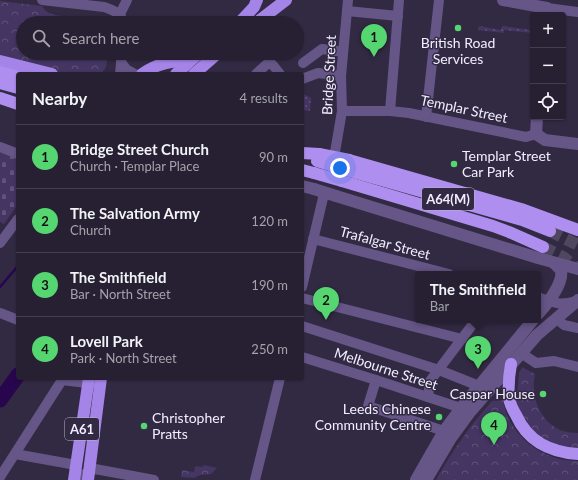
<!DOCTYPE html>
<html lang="en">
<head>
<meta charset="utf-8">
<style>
	:root { --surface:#262032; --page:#322d3e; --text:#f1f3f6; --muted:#a4a3ac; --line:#423e4d; --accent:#56d671 }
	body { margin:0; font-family:Lato,sans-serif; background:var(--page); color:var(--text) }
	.controls { position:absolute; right:12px; top:12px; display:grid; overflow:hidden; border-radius:4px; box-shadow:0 1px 3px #0004 }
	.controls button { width:36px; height:36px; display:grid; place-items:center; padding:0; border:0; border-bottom:1px solid var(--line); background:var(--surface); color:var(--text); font:20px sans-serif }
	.you { position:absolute; left:340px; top:168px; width:14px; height:14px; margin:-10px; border:3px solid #fff; border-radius:50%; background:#1a73e8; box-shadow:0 0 0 6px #1a73e833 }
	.badge { display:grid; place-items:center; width:26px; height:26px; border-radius:50%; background:var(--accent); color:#111; font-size:13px; font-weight:700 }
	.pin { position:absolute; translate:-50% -33px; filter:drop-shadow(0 1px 2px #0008) }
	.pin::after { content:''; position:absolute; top:21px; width:14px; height:12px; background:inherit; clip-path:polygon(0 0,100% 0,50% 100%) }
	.popup { position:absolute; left:415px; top:271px; width:126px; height:52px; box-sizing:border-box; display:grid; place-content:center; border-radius:4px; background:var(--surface); filter:drop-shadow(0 1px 3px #0005); font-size:13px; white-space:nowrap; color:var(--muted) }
	.popup b { font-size:15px; color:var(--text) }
	.popup::after { content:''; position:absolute; left:50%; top:100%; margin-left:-8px; border:8px solid transparent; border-top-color:var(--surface) }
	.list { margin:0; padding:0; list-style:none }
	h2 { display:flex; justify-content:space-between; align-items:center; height:52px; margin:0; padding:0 16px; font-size:17px }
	h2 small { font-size:13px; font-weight:400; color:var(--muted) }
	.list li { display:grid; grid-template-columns:26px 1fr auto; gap:12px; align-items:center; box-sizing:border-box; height:64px; padding:0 16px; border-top:1px solid var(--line) }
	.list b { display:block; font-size:15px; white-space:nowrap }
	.list p { margin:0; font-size:13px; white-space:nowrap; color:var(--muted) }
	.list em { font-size:13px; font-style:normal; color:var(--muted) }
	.icon { flex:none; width:22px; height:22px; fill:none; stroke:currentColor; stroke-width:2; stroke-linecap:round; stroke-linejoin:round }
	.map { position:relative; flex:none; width:578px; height:480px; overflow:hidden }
	.search { position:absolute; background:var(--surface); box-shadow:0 1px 3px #0004; left:16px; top:16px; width:288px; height:44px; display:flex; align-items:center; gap:10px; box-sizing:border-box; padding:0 14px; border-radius:22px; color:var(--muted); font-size:15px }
	.panel { position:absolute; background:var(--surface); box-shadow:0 1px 3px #0004; left:16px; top:72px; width:288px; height:308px; border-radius:4px }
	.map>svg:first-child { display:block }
	.grass { fill:url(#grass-dots) }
	.forest { fill:url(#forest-crowns) }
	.cemetery { fill:url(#cemetery-stones) }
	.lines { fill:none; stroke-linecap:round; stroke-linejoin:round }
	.stream { stroke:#28064d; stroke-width:2.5 }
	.river { stroke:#28064d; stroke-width:15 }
	.motorway-tunnel { stroke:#4f475f; stroke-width:12; stroke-dasharray:12 6; stroke-linecap:butt }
	.minor { stroke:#665688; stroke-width:10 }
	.tertiary { stroke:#665688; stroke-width:12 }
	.trunk { stroke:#a584e7; stroke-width:12 }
	.motorway { stroke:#ae8eef; stroke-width:12 }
	.tertiary-bridge { stroke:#665688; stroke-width:12 }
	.motorway-bridge { stroke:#ae8eef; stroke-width:12 }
	.poi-dot { fill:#56d671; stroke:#322a43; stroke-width:1.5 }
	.labels { text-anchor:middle; stroke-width:3; stroke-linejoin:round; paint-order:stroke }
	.shield { fill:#322a43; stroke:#b8b3c7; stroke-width:1 }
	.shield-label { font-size:13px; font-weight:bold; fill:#f2eeff }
	.poi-label { font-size:14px; fill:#f2eeff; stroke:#322a43; text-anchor:start }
	.street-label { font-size:14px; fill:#f2eeff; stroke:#322a43 }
</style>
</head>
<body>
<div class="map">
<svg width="578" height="480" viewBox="0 0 578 480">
	<defs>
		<pattern id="grass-dots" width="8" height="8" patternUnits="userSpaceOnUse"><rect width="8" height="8" fill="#443563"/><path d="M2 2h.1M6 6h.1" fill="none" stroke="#5f537a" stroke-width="1.8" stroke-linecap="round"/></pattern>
		<pattern id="forest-crowns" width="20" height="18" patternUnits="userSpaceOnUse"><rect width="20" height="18" fill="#443563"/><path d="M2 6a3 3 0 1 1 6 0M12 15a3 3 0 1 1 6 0" fill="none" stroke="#5f537a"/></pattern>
		<pattern id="cemetery-stones" width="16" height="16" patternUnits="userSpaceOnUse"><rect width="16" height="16" fill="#443563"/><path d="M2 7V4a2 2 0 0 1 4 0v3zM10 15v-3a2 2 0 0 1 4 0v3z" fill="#5f537a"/></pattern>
	</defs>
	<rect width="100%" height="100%" fill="#322a43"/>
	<g class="grass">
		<polygon points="479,26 501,30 502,26 530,30 533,29 533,33 504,30 504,33 478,30"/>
		<polygon points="302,93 311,98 310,111 302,110"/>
	</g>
	<g class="forest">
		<path d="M0,1l42,5c9,16 31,5 42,17h-61v30h84c0,9 1,15 -7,21h-36l-64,-16z"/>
		<path d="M522,367l13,7c-5,21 4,46 25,56 5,2 13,3 18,3v17l-14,-2 -22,-8 -18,-18 -10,-24 3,-1 2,-24z"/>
		<path d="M503,400c6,36 39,61 75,61v19h-142c16,-29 34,-54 56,-79z"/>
		<polygon points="204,465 217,468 211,474 200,475 194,478 181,477 182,470 194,472 195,466 203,467"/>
	</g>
	<polygon class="cemetery" points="0,152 18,159 18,204 4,224 0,222"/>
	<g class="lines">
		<polyline class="stream" points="0,287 18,266"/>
		<polyline class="river" points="0,400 18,375"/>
		<g class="motorway-tunnel">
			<polyline points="550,231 578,245"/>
			<polyline points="543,247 563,257 578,269"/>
		</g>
		<g class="minor">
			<path d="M42,0l62,7c9,3 17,6 20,16"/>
			<polyline points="547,8 578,12"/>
			<polyline points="347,11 398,16"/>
			<polyline points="120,14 127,0"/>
			<polyline points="121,62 126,69 135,74"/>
			<polyline points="303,63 322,49 343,52"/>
			<polyline points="120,74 122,53"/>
			<polyline points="256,74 267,64 272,64 280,74"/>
			<polyline points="302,79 318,73 341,76"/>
			<polyline points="342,111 390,111 409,113 526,137 536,134"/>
			<polyline points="390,111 399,0"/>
			<polyline points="426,117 439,0"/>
			<polyline points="0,147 18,154"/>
			<polyline points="335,152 342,111 341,76 348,0"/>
			<polyline points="313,239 449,274"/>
			<polyline points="0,243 18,219"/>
			<polyline points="302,287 323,198"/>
			<path d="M538,297c16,6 22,9 38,4"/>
			<polyline points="302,298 462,339"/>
			<polyline points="0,313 18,320"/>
			<polyline points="556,318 564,325 578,328"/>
			<polyline points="302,326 439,370 479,386"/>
			<polyline points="521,353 536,363 554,361 578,367"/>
			<polyline points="302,357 376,380 461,408"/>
			<polyline points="62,380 95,384"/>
			<polyline points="376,380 368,406 444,431"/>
			<polyline points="428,397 430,381 476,320"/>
			<polyline points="15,454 76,465"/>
			<polyline points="0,477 62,380"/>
			<polyline points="80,480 82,475 95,469 154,480"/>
			<polyline points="255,480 280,378"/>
		</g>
		<g class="tertiary">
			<polyline points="503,0 547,8 546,15"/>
			<polyline points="537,117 536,134 545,140 578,144"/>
			<polyline points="302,186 314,189"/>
			<polyline points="336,196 538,258 578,269"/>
			<path d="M538,314c9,-10 26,-31 23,-44l-7,-7"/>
			<polyline points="416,480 444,431 461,408 533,320"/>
			<polyline points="426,480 451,438 470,412 537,335 578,300"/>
		</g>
		<g class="trunk">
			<polyline points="239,23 254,7 257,0"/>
			<polyline points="256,23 286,0"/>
			<polyline points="0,61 52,74"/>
			<path d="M142,74c15,-11 32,-13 49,-14"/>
			<polyline points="176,74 199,53"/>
			<polyline points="194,74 218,53"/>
			<polyline points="74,480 89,378"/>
			<polyline points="88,480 101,378"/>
		</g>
		<g class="motorway">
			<polyline points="0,72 18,77"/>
			<polyline points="0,83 18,88"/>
			<polyline points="0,98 18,104"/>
			<polyline points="302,153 319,154"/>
			<polyline points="349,160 521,209 578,230"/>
			<polyline points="302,170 314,173"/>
			<polyline points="346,170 522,220 550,231"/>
			<polyline points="342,181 493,226 509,232 543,247"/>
			<path d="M511,364c-2,11 -3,22 -2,34 1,6 4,12 7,17 12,27 34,37 62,39"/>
		</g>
		<polyline class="tertiary-bridge" points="314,189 336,196"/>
		<g class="motorway-bridge">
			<polyline points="319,154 349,160"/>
			<polyline points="317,161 346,170"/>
			<polyline points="314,173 342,181"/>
		</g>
	</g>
	<g class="poi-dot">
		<circle cx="458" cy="28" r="4"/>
		<circle cx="454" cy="164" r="4"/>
		<circle cx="543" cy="394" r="4"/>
		<circle cx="439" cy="417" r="4"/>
		<circle cx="144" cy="426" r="4"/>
	</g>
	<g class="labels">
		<g class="shield">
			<rect x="422" y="188" width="52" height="22" rx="3"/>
			<rect x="65" y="418" width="34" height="22" rx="3"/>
		</g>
		<g class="shield-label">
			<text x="448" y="204">A64(M)</text>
			<text x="82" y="434">A61</text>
		</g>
		<g class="poi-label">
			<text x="458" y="48" text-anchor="middle">British Road<tspan x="458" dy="16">Services</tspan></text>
			<text x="462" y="161">Templar Street<tspan x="462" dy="16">Car Park</tspan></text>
			<text x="535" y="399" text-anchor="end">Caspar House</text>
			<text x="431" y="414" text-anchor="end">Leeds Chinese<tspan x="431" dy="16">Community Centre</tspan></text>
			<text x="152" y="423">Christopher<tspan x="152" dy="16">Pratts</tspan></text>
		</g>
		<g class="street-label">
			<text transform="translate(329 75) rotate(-87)" y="5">Bridge Street</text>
			<text transform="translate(464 109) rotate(12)" y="5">Templar Street</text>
			<text transform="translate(385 243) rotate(15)" y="5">Trafalgar Street</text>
			<text transform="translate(386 369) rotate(18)" y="5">Melbourne Street</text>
		</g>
	</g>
</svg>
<div class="controls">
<button>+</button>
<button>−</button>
<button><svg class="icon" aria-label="locate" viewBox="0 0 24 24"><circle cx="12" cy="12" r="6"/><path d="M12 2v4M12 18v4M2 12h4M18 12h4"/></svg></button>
</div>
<div class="you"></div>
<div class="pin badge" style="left:374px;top:57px">1</div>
<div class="pin badge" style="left:326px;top:320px">2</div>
<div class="pin badge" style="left:478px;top:369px">3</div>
<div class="popup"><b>The Smithfield</b>Bar</div>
<div class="pin badge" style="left:494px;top:445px">4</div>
<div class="search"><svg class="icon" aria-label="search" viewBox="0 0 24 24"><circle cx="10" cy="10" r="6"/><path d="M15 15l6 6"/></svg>Search here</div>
<section class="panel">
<h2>Nearby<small>4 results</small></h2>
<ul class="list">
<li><span class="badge">1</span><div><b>Bridge Street Church</b><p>Church · Templar Place</p></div><em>90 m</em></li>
<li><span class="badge">2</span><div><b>The Salvation Army</b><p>Church</p></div><em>120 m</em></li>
<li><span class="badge">3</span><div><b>The Smithfield</b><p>Bar · North Street</p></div><em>190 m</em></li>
<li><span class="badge">4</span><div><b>Lovell Park</b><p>Park · North Street</p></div><em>250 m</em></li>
</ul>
</section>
</div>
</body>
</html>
